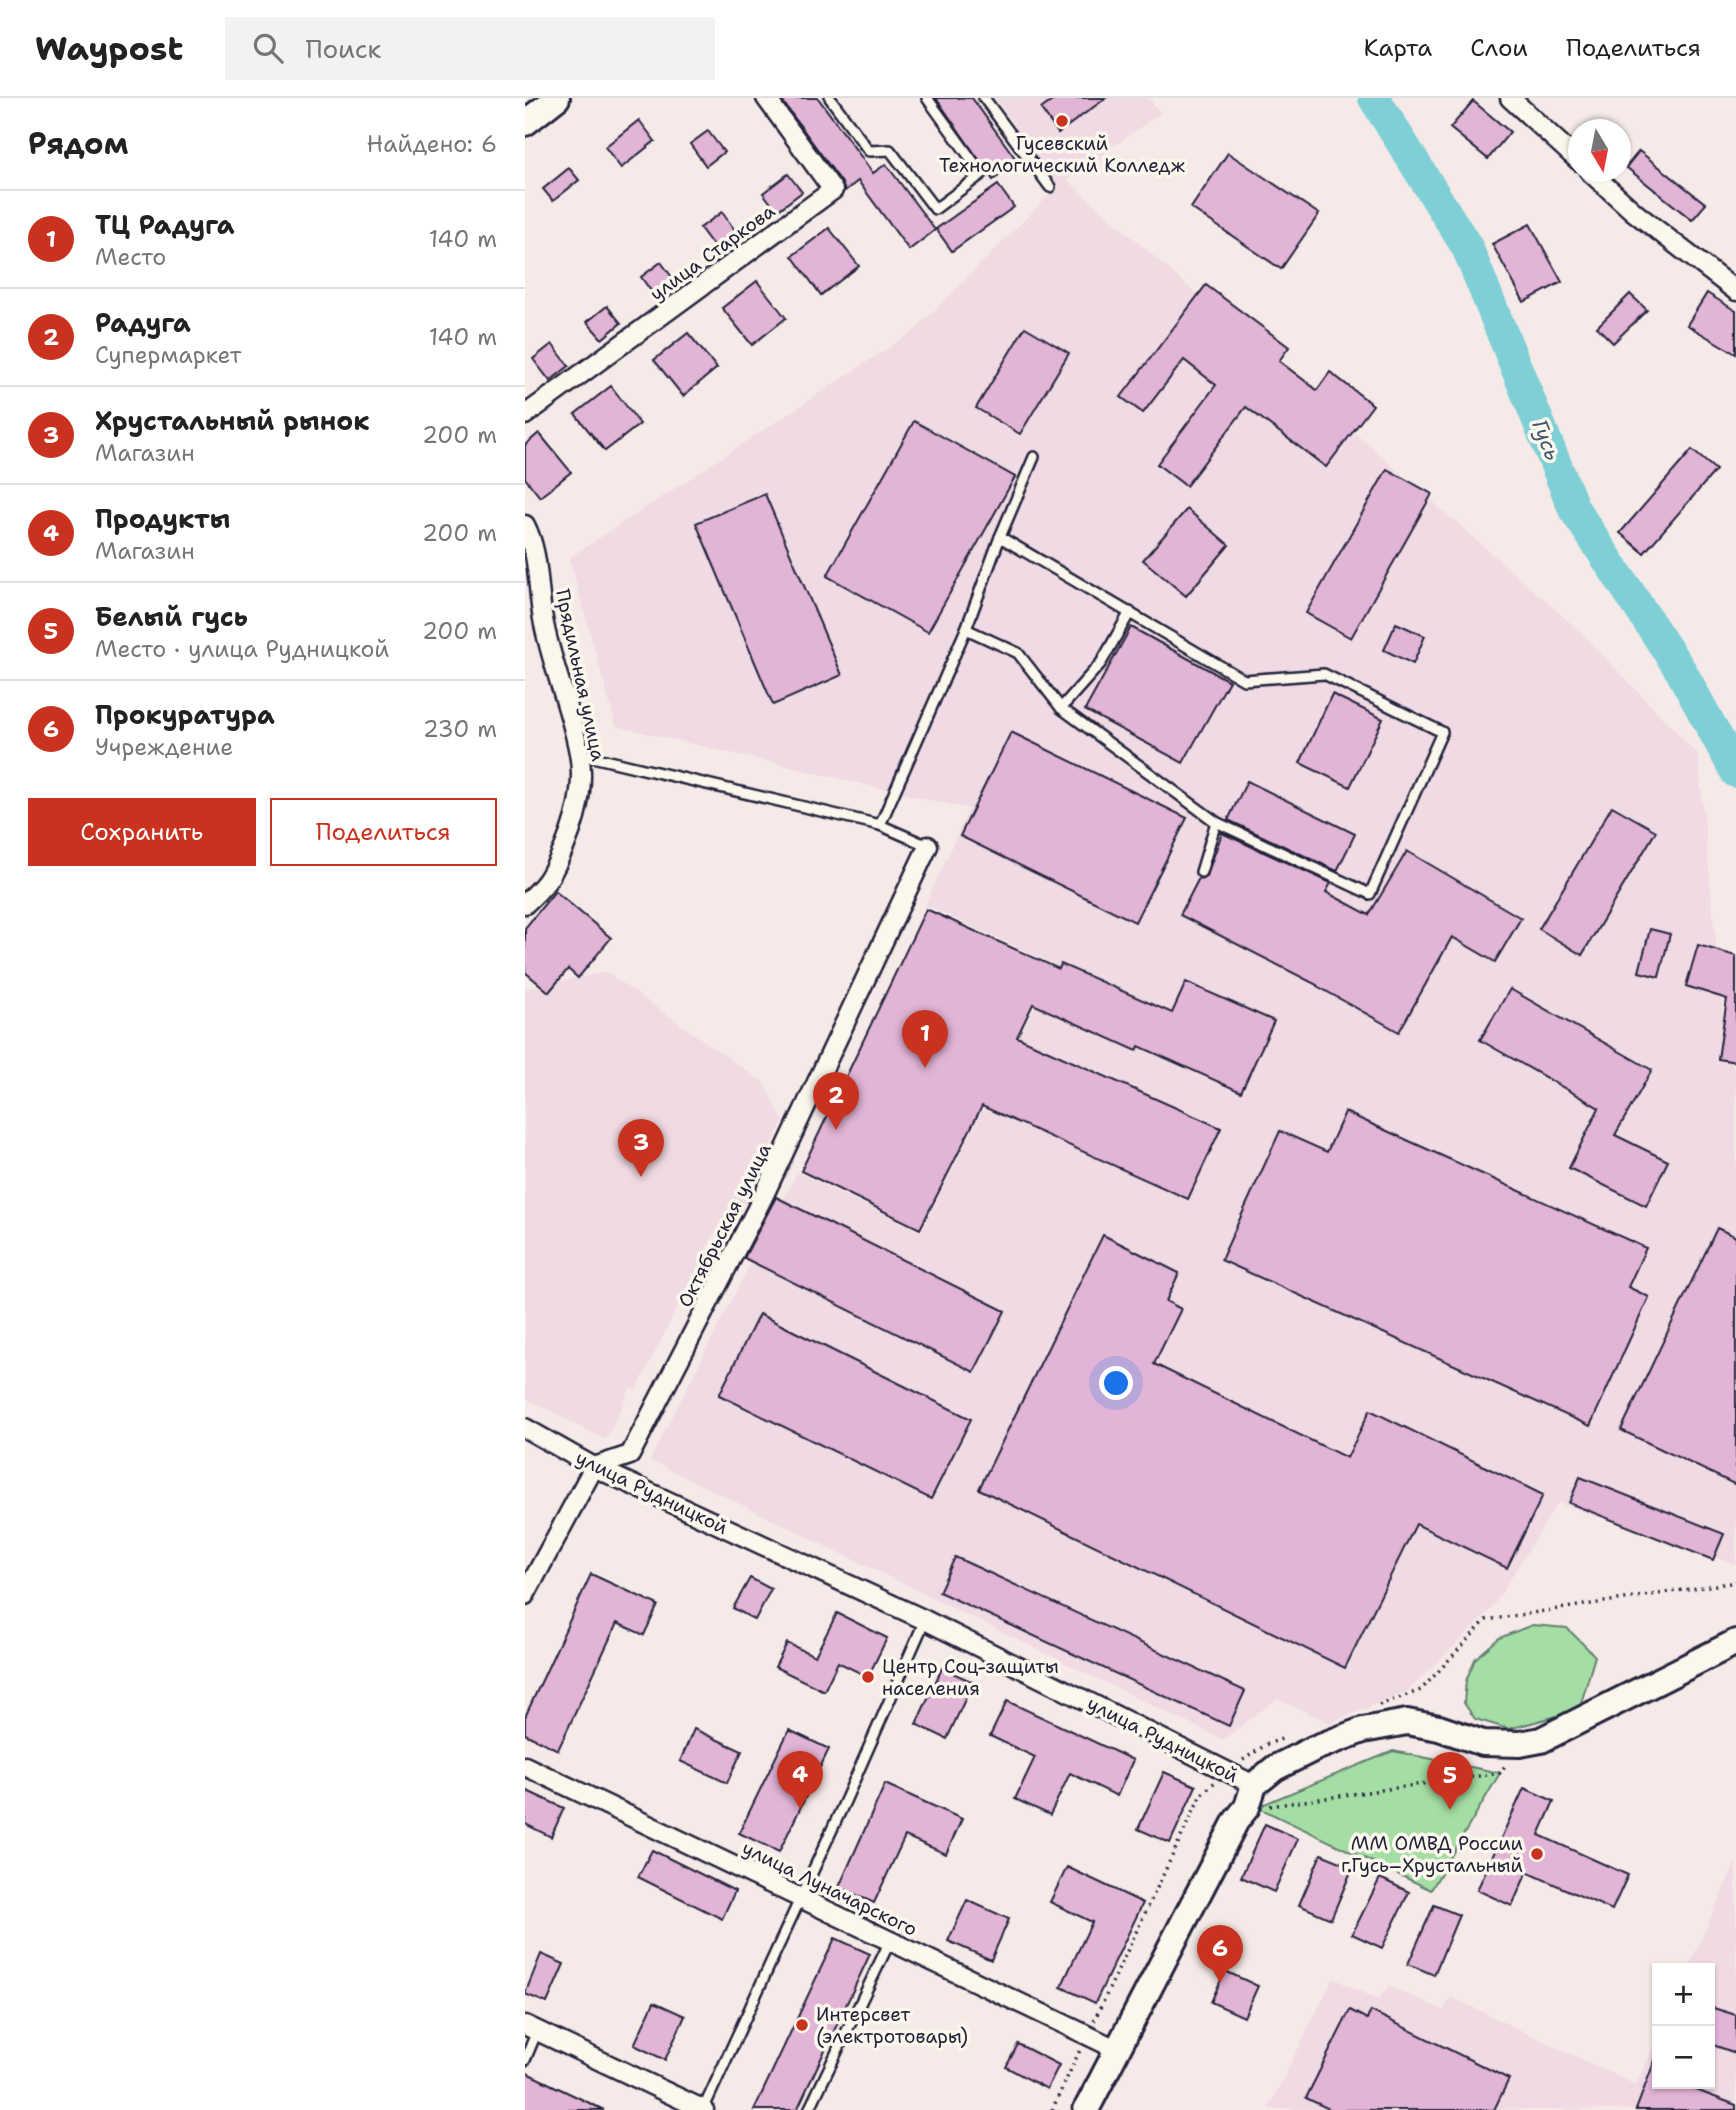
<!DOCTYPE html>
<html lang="ru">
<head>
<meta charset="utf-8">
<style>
	:root { --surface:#fff; --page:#f2f2f2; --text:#222; --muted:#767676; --line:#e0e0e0; --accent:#c8321e }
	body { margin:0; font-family:"Shantell Sans",sans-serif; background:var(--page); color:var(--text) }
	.controls { position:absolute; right:21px; bottom:21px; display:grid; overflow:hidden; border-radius:0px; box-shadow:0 2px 5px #0004 }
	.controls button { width:63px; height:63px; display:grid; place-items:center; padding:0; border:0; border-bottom:2px solid var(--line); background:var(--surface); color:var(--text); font:35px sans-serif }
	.compass { position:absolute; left:1043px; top:21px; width:63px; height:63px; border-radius:50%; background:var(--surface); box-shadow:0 2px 5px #0004; rotate:170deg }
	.you { position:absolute; left:592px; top:1286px; width:24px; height:24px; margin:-18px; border:5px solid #fff; border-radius:50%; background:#1a73e8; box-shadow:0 0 0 10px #1a73e833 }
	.badge { display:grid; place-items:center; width:46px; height:46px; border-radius:50%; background:var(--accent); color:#fff; font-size:23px; font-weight:700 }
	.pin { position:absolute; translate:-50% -58px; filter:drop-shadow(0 2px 4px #0008) }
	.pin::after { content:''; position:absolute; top:37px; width:24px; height:21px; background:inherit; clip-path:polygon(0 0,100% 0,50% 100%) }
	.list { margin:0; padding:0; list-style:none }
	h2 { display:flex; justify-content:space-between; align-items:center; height:91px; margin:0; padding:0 28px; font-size:30px }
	h2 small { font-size:23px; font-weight:400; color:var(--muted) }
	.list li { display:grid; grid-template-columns:46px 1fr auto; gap:21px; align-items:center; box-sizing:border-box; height:98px; padding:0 28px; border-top:2px solid var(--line) }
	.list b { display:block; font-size:26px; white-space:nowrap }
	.list p { margin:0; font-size:23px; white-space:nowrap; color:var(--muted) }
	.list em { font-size:23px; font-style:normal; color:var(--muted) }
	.actions { display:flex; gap:14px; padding:21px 28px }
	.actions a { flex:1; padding:16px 0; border:2px solid var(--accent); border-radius:0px; text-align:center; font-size:24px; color:var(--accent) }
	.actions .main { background:var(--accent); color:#fff }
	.icon { flex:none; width:38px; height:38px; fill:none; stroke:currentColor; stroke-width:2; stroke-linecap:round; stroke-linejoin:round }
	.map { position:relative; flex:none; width:1211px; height:2012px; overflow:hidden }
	header { display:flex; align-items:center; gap:42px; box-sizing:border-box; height:98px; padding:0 35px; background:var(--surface); border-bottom:2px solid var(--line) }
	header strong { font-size:33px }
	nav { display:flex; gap:38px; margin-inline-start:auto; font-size:24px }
	.search { width:490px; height:63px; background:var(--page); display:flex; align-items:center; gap:18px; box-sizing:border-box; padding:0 24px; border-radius:0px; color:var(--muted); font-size:26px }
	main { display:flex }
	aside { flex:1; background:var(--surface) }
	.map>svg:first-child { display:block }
	.built { fill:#f0dae3 }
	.green { fill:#a4dea4; stroke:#638070; stroke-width:2 }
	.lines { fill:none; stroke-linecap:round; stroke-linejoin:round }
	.river { stroke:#7ecfd6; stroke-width:32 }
	.building { fill:#e2b4d6; stroke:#22223b; stroke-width:2 }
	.lane-casing { stroke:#22223b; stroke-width:14 }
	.street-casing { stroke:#22223b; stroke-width:23 }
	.secondary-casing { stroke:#22223b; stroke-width:30 }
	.path { stroke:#22223b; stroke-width:3.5; stroke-dasharray:2 5; stroke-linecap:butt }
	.lane { stroke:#fbf7ec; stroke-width:9 }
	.street { stroke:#fbf7ec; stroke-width:18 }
	.secondary { stroke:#fbf7ec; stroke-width:24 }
	.poi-dot { fill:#c8321e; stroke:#fbf7ec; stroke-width:2.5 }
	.labels { text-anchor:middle; stroke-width:7; stroke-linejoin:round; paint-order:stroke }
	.poi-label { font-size:19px; fill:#22223b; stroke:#fbf7ec; text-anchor:start }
	.street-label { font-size:19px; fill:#22223b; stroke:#fbf7ec }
	.water-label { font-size:21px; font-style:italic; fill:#3e566a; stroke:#fbf7ec }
</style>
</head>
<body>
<header>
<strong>Waypost</strong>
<div class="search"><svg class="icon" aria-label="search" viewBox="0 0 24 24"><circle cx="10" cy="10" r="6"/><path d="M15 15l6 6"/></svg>Поиск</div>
<nav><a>Карта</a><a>Слои</a><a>Поделиться</a></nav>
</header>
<main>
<aside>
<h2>Рядом<small>Найдено: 6</small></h2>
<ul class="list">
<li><span class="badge">1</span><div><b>ТЦ Радуга</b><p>Место</p></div><em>140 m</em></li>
<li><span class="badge">2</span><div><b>Радуга</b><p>Супермаркет</p></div><em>140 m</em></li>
<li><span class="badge">3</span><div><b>Хрустальный рынок</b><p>Магазин</p></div><em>200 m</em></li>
<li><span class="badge">4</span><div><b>Продукты</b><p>Магазин</p></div><em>200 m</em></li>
<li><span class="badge">5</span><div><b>Белый гусь</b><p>Место · улица Рудницкой</p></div><em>200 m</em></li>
<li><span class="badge">6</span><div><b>Прокуратура</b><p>Учреждение</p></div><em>230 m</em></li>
</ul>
<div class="actions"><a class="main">Сохранить</a><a>Поделиться</a></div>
</aside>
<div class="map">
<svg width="1211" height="2012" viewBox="0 0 1211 2012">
	<rect width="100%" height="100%" fill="#f6eae8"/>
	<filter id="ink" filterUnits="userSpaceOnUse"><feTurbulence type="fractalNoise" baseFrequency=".0143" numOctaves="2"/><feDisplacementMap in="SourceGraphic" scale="14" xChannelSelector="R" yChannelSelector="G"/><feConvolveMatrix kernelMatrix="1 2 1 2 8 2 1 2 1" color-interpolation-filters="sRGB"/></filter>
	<g filter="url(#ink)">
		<g class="built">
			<polygon points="470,0 624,0 635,15 542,82 1057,535 1173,657 1201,949 1211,979 1211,1466 1033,1405 965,1513 883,1593 805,1625 752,1601 698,1642 125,1362 272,1074 396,1134 531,867 400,807 444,711 91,628 44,460 389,233 533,88"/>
			<polygon points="81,874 239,985 258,1023 202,1141 189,1135 111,1293 105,1290 81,1342 0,1300 0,891"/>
			<polygon points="1211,1764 1211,2012 743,2011 808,1880 853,1902 864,1888 918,1912 926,1899 1111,1987 1132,1940 1132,1986 1185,1986 1185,1870 1163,1870"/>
		</g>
		<g class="green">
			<polygon points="1007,1527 1042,1530 1070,1558 1054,1612 984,1631 950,1621 939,1605 941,1583 950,1561 974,1540"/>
			<polygon points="868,1653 975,1675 906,1792 732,1709"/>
		</g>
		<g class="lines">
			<polyline class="river" points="849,0 942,149 1049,411 1156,573 1211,674"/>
		</g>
		<g class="building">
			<polygon points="255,0 293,0 348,75 361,66 410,132 384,152 333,83 320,93 317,85"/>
			<polygon points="411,0 447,0 493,64 468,82"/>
			<polygon points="531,0 581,0 533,35 516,11"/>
			<polygon points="948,3 985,34 963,61 925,30"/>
			<polygon points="114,22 130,43 96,70 80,49"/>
			<polygon points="183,33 199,54 181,68 165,46"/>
			<polygon points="1114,53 1181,106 1167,122 1101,69"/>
			<polygon points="703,55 794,116 756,171 666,110"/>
			<polygon points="44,70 54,82 28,103 18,91"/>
			<polygon points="263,76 277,94 252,113 238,95"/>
			<polygon points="473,87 489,109 427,153 411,131"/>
			<polygon points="197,114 214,138 193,154 175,130"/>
			<polygon points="1005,126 1037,184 999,204 967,146"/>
			<polygon points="304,130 334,168 296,197 267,158"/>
			<polygon points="136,164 149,182 129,197 116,179"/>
			<polygon points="232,183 261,220 227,247 197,210"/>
			<polygon points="681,187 764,249 754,263 792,292 805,274 848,307 801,369 721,309 661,388 632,366 691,287 659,262 618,315 596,299"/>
			<polygon points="1182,195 1211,213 1211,256 1162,227"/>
			<polygon points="1105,196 1122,212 1088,245 1072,229"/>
			<polygon points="82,208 96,225 77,241 62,224"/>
			<polygon points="500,229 544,255 495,336 451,310"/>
			<polygon points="163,235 192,270 158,298 129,262"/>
			<polygon points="27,246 44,268 25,283 8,261"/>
			<polygon points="86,288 115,326 80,353 50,316"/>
			<polygon points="389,323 490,379 403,534 302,478"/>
			<polygon points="14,335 46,374 15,399 0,380 0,347"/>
			<polygon points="1167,352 1191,372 1119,455 1095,435"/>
			<polygon points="862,371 907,396 826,540 781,515"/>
			<polygon points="240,396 317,577 248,607 171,425"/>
			<polygon points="662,411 704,447 661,498 618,462"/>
			<polygon points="871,525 900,538 888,566 859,552"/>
			<polygon points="606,529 704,583 658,665 560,612"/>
			<polygon points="807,596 858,621 825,689 775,665"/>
			<polygon points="486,634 662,720 610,824 435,738"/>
			<polygon points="722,683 830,736 812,773 703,722"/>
			<polygon points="1087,708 1131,733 1057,857 1014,831"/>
			<polygon points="697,735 806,785 801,794 844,817 882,753 996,820 970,864 927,839 874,934 792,888 792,887 655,817 674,780 678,781 682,777"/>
			<polygon points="30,793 86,840 53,880 43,871 24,894 0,874 0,830"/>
			<polygon points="401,811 534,871 536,866 647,915 661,884 749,923 716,994 614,948 612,953 508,906 492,939 696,1030 663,1101 457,1008 395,1131 276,1073"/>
			<polygon points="1125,831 1145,836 1134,879 1114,874"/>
			<polygon points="1173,847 1211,858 1211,964 1193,961 1202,901 1161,888"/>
			<polygon points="985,891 1127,972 1090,1037 1143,1063 1121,1108 1044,1070 1074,1010 955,942"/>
			<polygon points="820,1014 1121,1150 1103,1189 1124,1199 1065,1328 696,1162 755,1033 802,1054"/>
			<polygon points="251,1099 480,1213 449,1274 219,1160"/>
			<polygon points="1192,1130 1211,1139 1211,1387 1096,1332"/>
			<polygon points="578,1137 654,1175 641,1203 656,1211 629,1266 822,1360 845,1312 1018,1397 982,1470 891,1426 820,1570 454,1391"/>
			<polygon points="234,1216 446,1321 406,1401 194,1297"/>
			<polygon points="1055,1379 1199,1436 1188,1462 1044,1405"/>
			<polygon points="430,1459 720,1593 704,1628 414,1494"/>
			<polygon points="66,1476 133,1507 119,1537 92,1525 33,1652 0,1636 0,1619"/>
			<polygon points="225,1480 246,1491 230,1522 208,1510"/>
			<polygon points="312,1515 362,1540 343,1579 313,1564 299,1593 250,1569 262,1545 290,1558"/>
			<polygon points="417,1570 448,1584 422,1641 391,1626"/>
			<polygon points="482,1603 608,1662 592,1698 545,1675 525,1717 490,1701 510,1659 465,1638"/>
			<polygon points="169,1631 217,1653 202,1685 155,1663"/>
			<polygon points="264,1632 304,1651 254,1754 214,1735"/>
			<polygon points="639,1674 671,1688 645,1745 613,1731"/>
			<polygon points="360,1686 437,1721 421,1756 380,1738 349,1805 314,1789"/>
			<polygon points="999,1690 1029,1703 1014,1737 1103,1777 1087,1812 1002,1774 987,1808 952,1792"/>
			<polygon points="0,1692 39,1710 26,1739 0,1726"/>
			<polygon points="740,1726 773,1741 749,1794 716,1779"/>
			<polygon points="127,1752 210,1793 197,1821 113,1779"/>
			<polygon points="796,1756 828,1769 806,1821 774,1807"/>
			<polygon points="542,1769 618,1805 570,1905 536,1889 567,1824 525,1804"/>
			<polygon points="855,1780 884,1794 857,1850 827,1836"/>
			<polygon points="442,1802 484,1821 466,1862 423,1843"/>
			<polygon points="909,1807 934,1817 909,1877 883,1866"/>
			<polygon points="310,1840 345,1856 272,2012 229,2012"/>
			<polygon points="16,1856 39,1866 22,1905 0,1896"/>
			<polygon points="700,1873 733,1888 719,1919 686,1904"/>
			<polygon points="129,1904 160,1918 140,1962 109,1947"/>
			<polygon points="1185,1909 1211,1917 1211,1955 1185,1946"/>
			<polygon points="825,1912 842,1921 846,1913 984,1981 969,2012 806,2012 781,2000"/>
			<polygon points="493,1946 534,1967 522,1991 481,1969"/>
			<polygon points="1131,1959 1132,1986 1155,1986 1211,2007 1211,2012 1111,2012"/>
			<polygon points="0,1974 79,2012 0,2012"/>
		</g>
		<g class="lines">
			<g class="lane-casing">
				<g id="lane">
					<polyline points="305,0 344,53 365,52 410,111 457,76 402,0"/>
					<polyline points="459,0 525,89"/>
					<polyline points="475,439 719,582 799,576 917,634 845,796 691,724 676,774"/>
					<polyline points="441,531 493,555 536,610 691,724"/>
					<polyline points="536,610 576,565 605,514"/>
					<polyline points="55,656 355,727 403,748"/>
					<polyline points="355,727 441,531 475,439 509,359"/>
					<polyline points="0,1962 12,1933"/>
					<polyline points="178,2012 321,1701 400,1522"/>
					<polyline points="284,2012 365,1843"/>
				</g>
			</g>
			<g class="street-casing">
				<g id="street">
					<polyline points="985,0 1054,63"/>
					<polyline points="1065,74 1109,114 1211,193"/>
					<polyline points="0,317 308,92 241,0"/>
					<path d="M0,427c15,30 12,62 18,94 8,45 28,89 36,134 8,41 -9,88 -29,123 -6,11 -17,20 -25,28"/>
					<polyline points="0,1330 69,1369 400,1522 729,1687"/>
					<polyline points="0,1497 69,1369 105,1357 237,1101 403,748"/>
					<polyline points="0,1668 591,1951"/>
					<polyline points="0,1927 179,2012"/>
				</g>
			</g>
			<g class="secondary-casing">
				<g id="secondary">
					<polyline points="0,25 32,0"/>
					<polyline points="561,2012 711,1723 722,1709 729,1687 750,1670 790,1650 838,1632 882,1624 914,1630 958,1645 995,1646 1016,1642 1211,1544"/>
				</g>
			</g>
			<g class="path">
				<polyline points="854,1607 896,1592 961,1522 1211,1484"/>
				<polyline points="718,1662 742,1646 760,1640"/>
				<polyline points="745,1708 975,1675 982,1665"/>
				<polyline points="569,1923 676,1697 690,1684"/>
				<polyline points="527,2012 555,1952"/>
			</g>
			<use href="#lane" class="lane"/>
			<use href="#street" class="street"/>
			<use href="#secondary" class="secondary"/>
		</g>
	</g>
	<g class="poi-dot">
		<circle cx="537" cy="23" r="7"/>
		<circle cx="343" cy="1579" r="7"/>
		<circle cx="1012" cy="1756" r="7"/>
		<circle cx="277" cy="1927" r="7"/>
	</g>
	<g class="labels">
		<g class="poi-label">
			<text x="537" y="52" text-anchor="middle">Гусевский<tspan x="537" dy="22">Технологический Колледж</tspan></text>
			<text x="357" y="1575">Центр Соц-защиты<tspan x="357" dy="22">населения</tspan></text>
			<text x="998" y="1752" text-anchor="end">ММ ОМВД России<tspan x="998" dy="22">г.Гусь–Хрустальный</tspan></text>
			<text x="291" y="1923">Интерсвет<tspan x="291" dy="22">(электротовары)</tspan></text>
		</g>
		<g class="street-label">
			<text transform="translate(187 154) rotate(-36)" y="7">улица Старкова</text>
			<text transform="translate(56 577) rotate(78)" y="7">Прядильная улица</text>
			<text transform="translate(199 1127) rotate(-63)" y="7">Октябрьская улица</text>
			<text transform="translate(127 1394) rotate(26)" y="7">улица Рудницкой</text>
			<text transform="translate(638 1641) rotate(27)" y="7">улица Рудницкой</text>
			<text transform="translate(305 1790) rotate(26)" y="7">улица Луначарского</text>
		</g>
		<g class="water-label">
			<text transform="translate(1021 342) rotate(68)" y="7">Гусь</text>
		</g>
	</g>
</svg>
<div class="controls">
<button>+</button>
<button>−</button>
</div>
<svg class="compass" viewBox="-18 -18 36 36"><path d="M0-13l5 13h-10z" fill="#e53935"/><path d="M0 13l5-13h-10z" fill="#767676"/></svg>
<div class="you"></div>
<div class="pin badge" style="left:400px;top:970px">1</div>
<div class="pin badge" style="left:311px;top:1032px">2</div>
<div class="pin badge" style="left:116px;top:1079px">3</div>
<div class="pin badge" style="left:275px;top:1711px">4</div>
<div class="pin badge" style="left:925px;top:1712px">5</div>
<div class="pin badge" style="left:695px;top:1885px">6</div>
</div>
</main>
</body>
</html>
